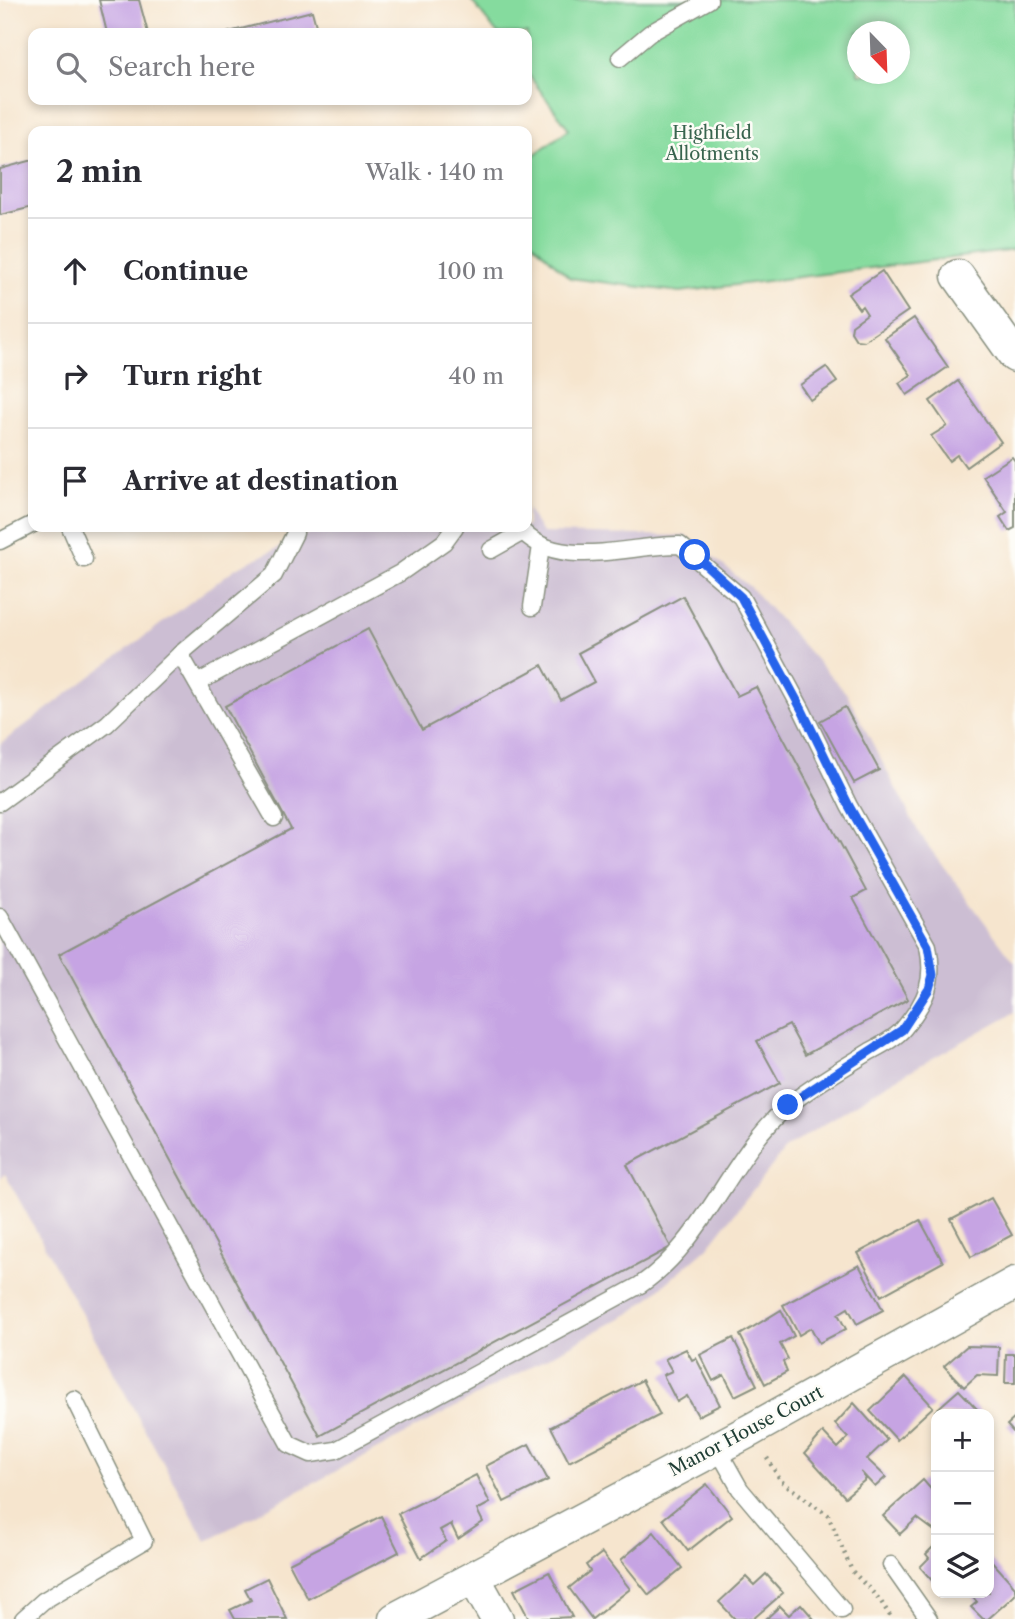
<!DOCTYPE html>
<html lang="en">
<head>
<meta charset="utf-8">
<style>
	:root { --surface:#fff; --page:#f2f2f3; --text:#2b2b33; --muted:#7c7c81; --line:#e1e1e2 }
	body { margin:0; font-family:"Libre Caslon Text",serif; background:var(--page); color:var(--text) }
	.controls { position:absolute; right:21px; bottom:21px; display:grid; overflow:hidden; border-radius:14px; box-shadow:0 4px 10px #0003 }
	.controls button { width:63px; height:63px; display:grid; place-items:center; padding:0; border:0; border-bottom:2px solid var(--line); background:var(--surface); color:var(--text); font:35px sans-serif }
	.compass { position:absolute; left:847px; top:21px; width:63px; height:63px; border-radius:50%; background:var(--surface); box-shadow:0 4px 10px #0003; rotate:157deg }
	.stop { position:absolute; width:21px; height:21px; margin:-16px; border:5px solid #2563eb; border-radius:50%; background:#fff }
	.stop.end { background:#2563eb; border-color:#fff; box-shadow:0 2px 7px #0008 }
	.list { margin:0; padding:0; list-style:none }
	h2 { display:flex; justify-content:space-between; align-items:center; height:91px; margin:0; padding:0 28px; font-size:30px }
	h2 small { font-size:23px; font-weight:400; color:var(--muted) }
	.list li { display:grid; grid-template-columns:46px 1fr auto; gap:21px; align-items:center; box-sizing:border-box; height:105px; padding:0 28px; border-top:2px solid var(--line) }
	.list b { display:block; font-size:26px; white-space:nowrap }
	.list em { font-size:23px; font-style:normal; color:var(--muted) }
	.icon { flex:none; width:38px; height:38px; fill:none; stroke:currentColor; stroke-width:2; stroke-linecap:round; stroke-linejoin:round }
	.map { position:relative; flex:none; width:1015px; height:1619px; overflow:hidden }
	.search { position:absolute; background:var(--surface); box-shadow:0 4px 10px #0003; left:28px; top:28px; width:504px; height:77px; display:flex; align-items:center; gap:18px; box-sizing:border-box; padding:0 24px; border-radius:14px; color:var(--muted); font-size:26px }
	.panel { position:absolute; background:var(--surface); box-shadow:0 4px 10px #0003; left:28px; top:126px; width:504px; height:406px; border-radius:14px }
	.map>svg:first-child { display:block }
	.industrial { fill:#ccbed3 }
	.green { fill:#85db9e; stroke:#528c69; stroke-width:2; fill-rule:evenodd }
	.building { fill:#c6a4e3 }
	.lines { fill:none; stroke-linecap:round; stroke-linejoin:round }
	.lane-casing { stroke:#8a9181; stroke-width:19 }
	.street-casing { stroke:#8a9181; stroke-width:35 }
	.path { stroke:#8a9181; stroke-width:4.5; stroke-dasharray:2 5; stroke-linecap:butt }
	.lane { stroke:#fff; stroke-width:16 }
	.street { stroke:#fff; stroke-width:32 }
	.route { stroke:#2563eb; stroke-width:9 }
	.labels { text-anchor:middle; stroke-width:5; stroke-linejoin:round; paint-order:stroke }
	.park-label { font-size:18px; fill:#38644e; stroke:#fdfcf7 }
	.street-label { font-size:18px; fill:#1f3d34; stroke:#fdfcf7 }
</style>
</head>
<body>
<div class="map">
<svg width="1015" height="1619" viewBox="0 0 1015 1619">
	<rect width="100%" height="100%" fill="#fdfcf7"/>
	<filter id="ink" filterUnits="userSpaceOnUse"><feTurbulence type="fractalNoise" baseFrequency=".0143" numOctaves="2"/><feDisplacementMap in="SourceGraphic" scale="14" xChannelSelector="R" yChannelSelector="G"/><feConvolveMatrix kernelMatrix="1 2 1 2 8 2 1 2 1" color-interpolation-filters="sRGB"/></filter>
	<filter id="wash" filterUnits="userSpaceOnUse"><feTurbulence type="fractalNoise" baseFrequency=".00686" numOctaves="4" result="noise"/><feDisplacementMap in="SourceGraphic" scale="28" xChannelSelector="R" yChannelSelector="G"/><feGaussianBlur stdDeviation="1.57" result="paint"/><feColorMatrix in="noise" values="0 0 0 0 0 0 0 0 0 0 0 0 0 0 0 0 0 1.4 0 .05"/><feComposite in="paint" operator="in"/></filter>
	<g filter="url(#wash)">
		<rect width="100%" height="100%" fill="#f6e5ce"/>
		<polygon class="industrial" points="527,508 542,533 687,536 751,588 847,694 920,835 1015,963 1015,1012 885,1085 786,1148 707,1248 634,1311 206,1541 5,1174 0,1177 0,744 236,568 322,527 527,527"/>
		<path class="green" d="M471,0h544v250l-335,42 -110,-14 -43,-41v-77l42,-31 -42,-56v-40h-30zM858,32h42v42h-42z"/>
		<g id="blocks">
			<g class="building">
				<polygon points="99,0 139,0 148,33 107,33"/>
				<polygon points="312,11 318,33 230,33 229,32"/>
				<polygon points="33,160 33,207 0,215 0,169"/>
				<polygon points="882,271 908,311 864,341 856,340 851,332 852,325 867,314 862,306 859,309 848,294"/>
				<polygon points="914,318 948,367 907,395 899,383 911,375 885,338"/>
				<polygon points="826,367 837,382 810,400 800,385"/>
				<polygon points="958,381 1001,442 966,467 957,455 949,461 931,436 947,426 930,401"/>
				<polygon points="1012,457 1015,461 1015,528 1009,531 1000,517 1007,512 983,476"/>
				<polygon points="683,596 737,696 756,687 866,891 853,898 908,999 805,1055 789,1025 757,1041 780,1083 627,1165 671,1247 320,1436 59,954 291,829 225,706 368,629 422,730 542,665 561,700 594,682 578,653"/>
				<polygon points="845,707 879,770 854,783 820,721"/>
				<polygon points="991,1198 1012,1235 971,1257 951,1219"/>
				<polygon points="920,1220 943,1262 881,1296 858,1253"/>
				<polygon points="859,1265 883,1310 857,1324 848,1308 838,1314 846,1329 819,1343 811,1328 799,1335 783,1305"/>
				<polygon points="781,1310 794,1336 780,1344 788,1359 783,1362 787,1372 765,1384 740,1335"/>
				<polygon points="733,1338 757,1385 735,1396 724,1375 713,1381 700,1355"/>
				<polygon points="967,1346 999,1347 998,1376 977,1375 964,1387 944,1366"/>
				<polygon points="686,1349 692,1360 696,1358 720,1405 698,1416 687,1396 677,1402 663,1375 672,1371 665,1359"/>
				<polygon points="1006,1354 1015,1354 1015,1383 1005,1383"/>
				<polygon points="906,1377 933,1407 897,1440 870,1411"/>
				<polygon points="642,1380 660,1415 569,1462 551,1427"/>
				<polygon points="959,1390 982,1414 938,1414 935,1411"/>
				<polygon points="854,1403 887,1440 867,1459 886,1477 875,1487 861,1472 866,1479 845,1497 805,1453 823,1432 838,1448 848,1438 835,1424"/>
				<polygon points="1015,1418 1015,1434 1007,1425"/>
				<polygon points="529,1444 548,1480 504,1502 486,1466"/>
				<polygon points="476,1475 490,1503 477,1510 483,1522 458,1539 451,1524 440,1530 446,1541 421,1558 398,1514"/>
				<polygon points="923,1480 936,1495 936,1532 917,1518 900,1534 883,1516"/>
				<polygon points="707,1484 732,1516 688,1551 663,1519"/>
				<polygon points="381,1516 399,1552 308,1599 289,1563"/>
				<polygon points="654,1532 682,1568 649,1595 621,1560"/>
				<polygon points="936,1544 936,1585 920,1567 929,1558 926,1554"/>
				<polygon points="602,1553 630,1589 592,1619 569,1588 590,1571 586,1565"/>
				<polygon points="989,1558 1015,1587 1015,1595 988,1619 983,1619 971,1607 977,1602 969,1593 989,1593"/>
				<polygon points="549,1572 572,1617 529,1619 514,1590"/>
				<polygon points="766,1574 783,1593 753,1619 735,1619 719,1602 746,1577 754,1585"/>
				<polygon points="267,1578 287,1619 235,1619 230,1610 251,1600 245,1589"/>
				<polygon points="801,1604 814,1619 766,1619 780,1606 789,1615"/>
			</g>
		</g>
	</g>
	<g filter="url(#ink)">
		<use href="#blocks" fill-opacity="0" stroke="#8a9181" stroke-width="2"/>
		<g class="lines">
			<g class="lane-casing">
				<g id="lane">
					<polyline points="620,58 650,33 709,0"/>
					<polyline points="70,527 84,559"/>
					<polyline points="0,541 33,524"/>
					<polyline points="491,550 523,532"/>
					<polyline points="532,607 541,546"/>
					<polyline points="180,654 274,818"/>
					<polyline points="197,683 400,573 444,542 455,527"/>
					<polyline points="0,802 107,724 180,654 274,575 295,533 294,527"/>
					<path d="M0,917l289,527 22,10 25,-4 304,-165c66,-44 89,-129 149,-180 24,-20 53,-36 80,-53 11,-6 27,-14 35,-24 23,-28 31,-47 24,-82l-79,-140 -47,-96 -61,-113 -61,-52c-49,-1 -126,28 -161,-18"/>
					<polyline points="717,1448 740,1489 842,1610"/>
					<polyline points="891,1565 929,1619"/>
					<polyline points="23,1619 43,1601 144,1541 74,1399"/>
				</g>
			</g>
			<g class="street-casing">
				<g id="street">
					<polyline points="958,276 1015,356"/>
					<polyline points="474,1578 497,1619"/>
					<polyline points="395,1619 751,1430 1015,1283"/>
				</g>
			</g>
			<polyline class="path" points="767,1458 781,1481 828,1515 852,1571 880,1600 892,1619"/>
			<use href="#lane" class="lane"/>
			<use href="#street" class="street"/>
		</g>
	</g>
	<g class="lines" filter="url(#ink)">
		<polyline class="route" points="695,555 741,597 802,710 849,806 928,946 933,975 929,989 902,1030 788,1105"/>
	</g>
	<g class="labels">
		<g class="park-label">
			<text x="712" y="139">Highfield<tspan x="712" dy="21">Allotments</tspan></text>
		</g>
		<g class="street-label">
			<text transform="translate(746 1431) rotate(-28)" y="6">Manor House Court</text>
		</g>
	</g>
</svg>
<div class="controls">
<button>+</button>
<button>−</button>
<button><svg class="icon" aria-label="layers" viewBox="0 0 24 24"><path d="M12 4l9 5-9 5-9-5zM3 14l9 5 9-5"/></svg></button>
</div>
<svg class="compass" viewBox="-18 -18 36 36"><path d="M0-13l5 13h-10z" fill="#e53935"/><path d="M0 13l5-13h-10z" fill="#7c7c81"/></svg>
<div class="stop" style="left:695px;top:555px"></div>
<div class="stop end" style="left:788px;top:1105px"></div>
<div class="search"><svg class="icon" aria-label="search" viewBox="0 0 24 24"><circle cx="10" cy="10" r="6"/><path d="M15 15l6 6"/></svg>Search here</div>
<section class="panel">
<h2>2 min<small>Walk · 140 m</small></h2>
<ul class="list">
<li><svg class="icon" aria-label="ahead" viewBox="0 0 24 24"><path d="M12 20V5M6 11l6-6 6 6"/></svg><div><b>Continue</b></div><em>100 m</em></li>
<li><svg class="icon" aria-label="right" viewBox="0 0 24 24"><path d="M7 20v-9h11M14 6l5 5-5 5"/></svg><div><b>Turn right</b></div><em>40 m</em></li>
<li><svg class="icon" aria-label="arrive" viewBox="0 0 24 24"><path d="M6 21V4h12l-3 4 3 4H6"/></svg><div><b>Arrive at destination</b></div></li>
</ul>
</section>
</div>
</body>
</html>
